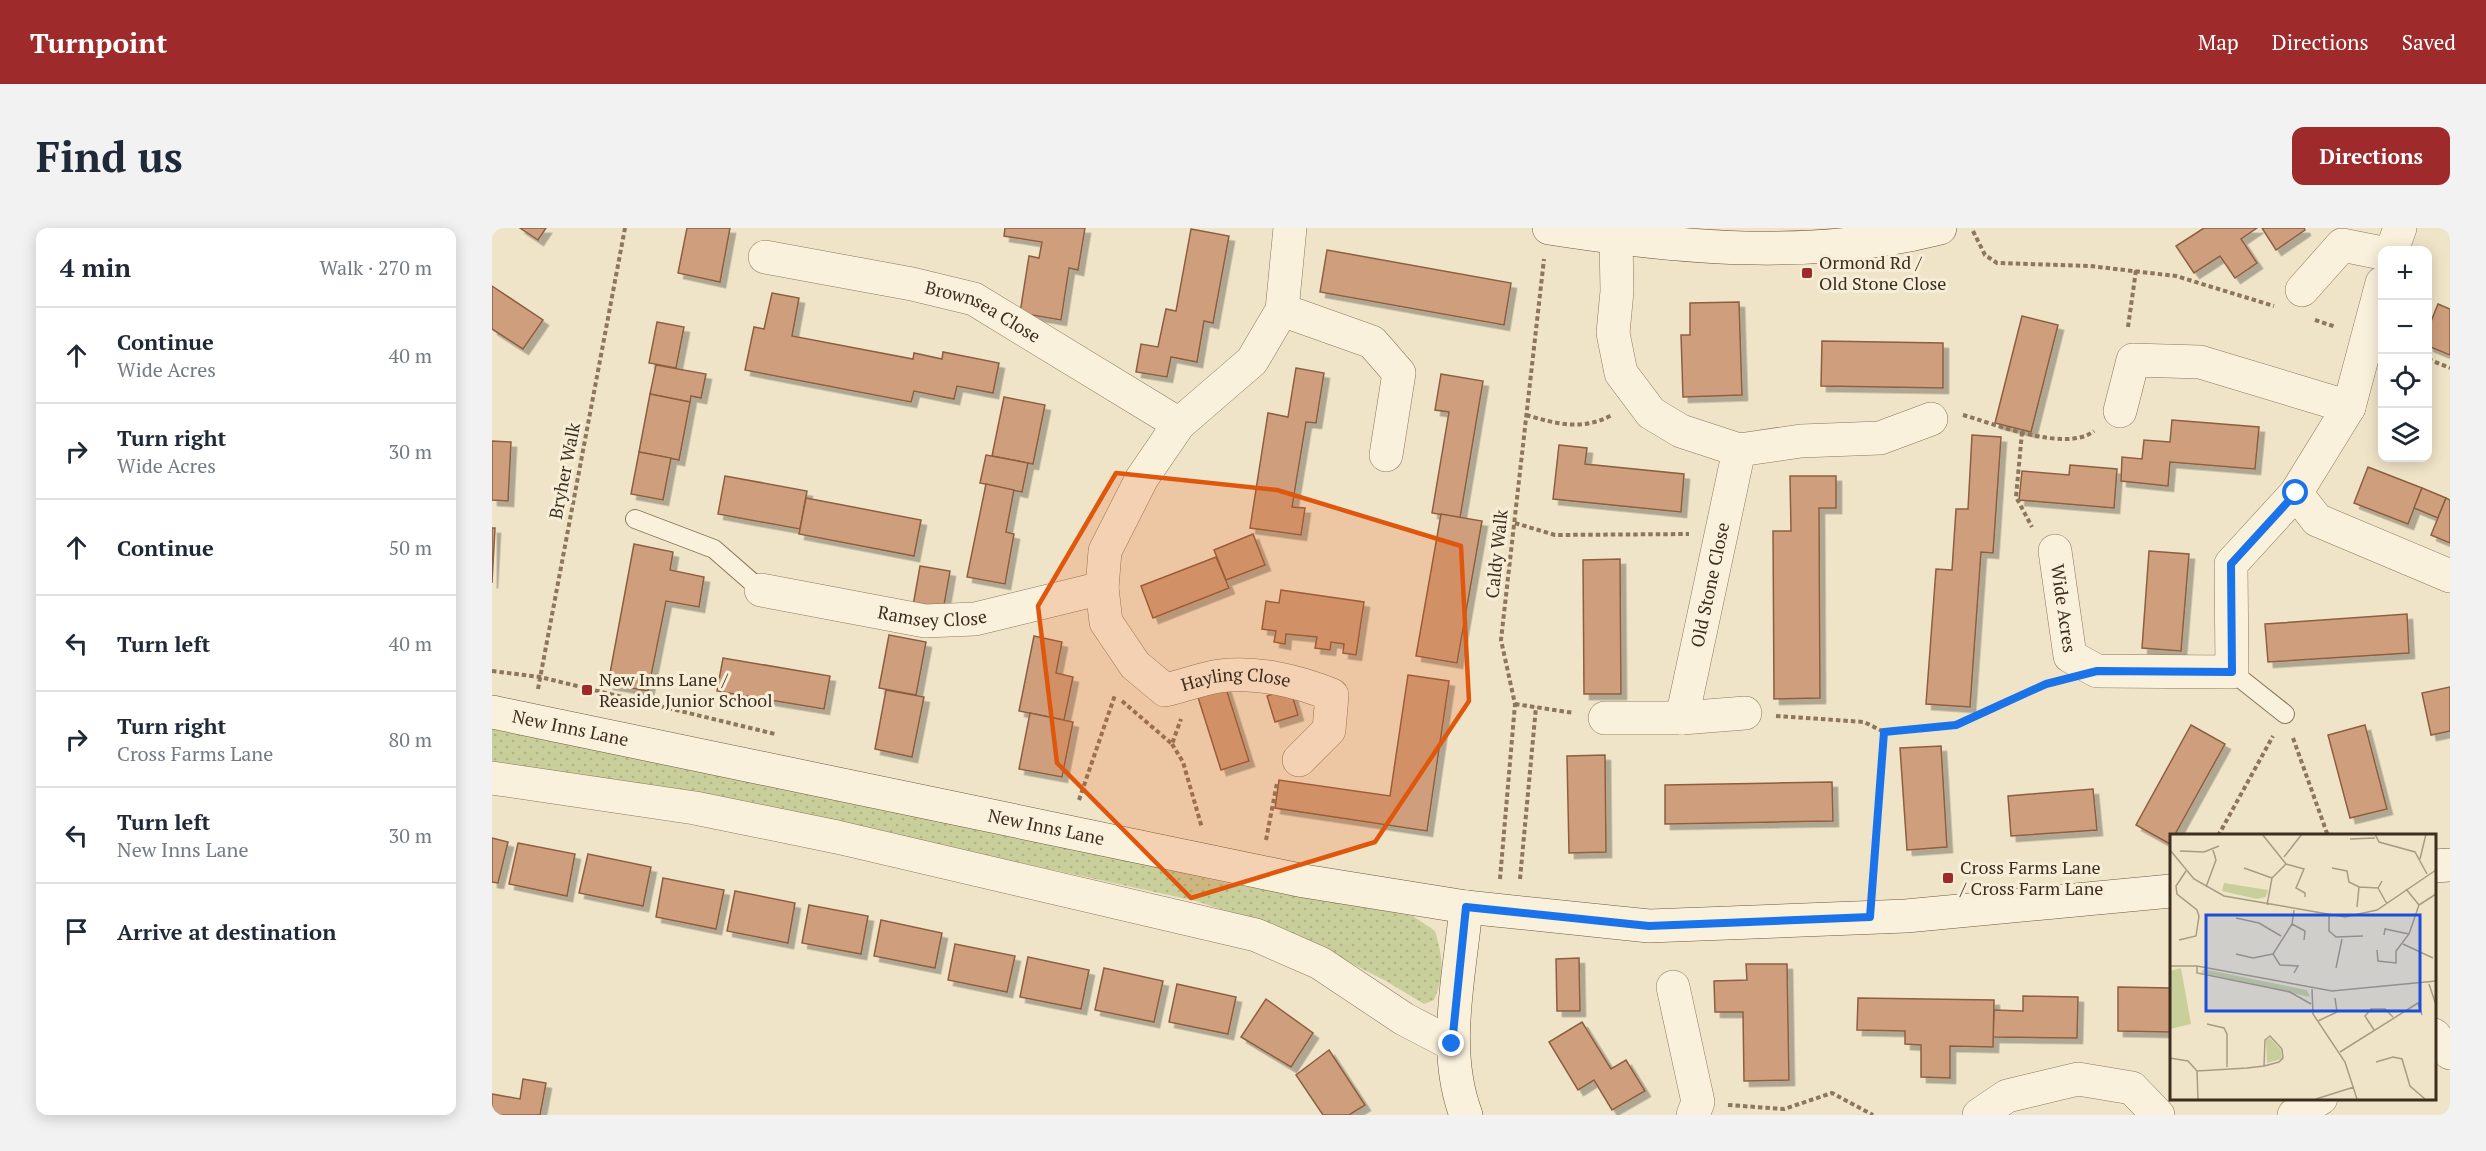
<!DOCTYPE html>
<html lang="en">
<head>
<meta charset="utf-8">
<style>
	:root { --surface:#fff; --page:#f2f2f3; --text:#1f2937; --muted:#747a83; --line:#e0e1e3; --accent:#9e2a2b }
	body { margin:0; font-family:"PT Serif",serif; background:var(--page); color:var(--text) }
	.controls { position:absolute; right:18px; top:18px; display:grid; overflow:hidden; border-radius:12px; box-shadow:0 3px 15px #0003 }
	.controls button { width:54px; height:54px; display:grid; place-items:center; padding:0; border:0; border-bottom:2px solid var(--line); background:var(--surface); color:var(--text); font:30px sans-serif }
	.stop { position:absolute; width:18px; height:18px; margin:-14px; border:4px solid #1a73e8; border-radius:50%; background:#fff }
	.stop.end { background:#1a73e8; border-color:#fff; box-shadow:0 2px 6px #0008 }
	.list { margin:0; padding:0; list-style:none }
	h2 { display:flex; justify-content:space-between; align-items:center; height:78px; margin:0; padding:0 24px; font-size:26px }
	h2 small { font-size:20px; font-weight:400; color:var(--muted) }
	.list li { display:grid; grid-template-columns:39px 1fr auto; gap:18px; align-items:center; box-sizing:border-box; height:96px; padding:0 24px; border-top:2px solid var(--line) }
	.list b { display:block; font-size:22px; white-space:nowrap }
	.list p { margin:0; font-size:20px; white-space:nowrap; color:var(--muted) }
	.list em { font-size:20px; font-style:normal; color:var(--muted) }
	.icon { flex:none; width:33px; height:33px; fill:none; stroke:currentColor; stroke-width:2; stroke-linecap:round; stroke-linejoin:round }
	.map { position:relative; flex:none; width:1958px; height:887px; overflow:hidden; border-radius:12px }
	header { display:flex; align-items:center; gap:36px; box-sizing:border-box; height:84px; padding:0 30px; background:var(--accent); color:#fff }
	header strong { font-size:28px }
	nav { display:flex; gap:33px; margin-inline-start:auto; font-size:21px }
	.intro { display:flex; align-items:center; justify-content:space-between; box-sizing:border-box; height:144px; padding:0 36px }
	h1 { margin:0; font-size:42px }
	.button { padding:15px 27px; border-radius:12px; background:var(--accent); color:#fff; font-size:21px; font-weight:700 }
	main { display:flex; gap:36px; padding:0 36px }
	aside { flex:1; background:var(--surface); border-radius:12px; box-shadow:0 3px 15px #0003 }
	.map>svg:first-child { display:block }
	.grass { fill:url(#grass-dots) }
	.building { fill:#cf9f7d; stroke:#8d5f41; stroke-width:1.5; filter:url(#shadow) }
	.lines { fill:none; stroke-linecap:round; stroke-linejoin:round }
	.lane-casing { stroke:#8d765c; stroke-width:20 }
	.street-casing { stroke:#8d765c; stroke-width:34 }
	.secondary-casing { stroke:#6f573f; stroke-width:34 }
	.path { stroke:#8d765c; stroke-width:4; stroke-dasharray:4.5 3; stroke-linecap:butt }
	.lane { stroke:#faf1dc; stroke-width:18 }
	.street { stroke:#faf1dc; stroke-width:33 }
	.secondary { stroke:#faf1dc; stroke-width:33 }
	.route { stroke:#1a73e8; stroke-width:8 }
	.marked { fill:#df570d; fill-opacity:0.2; stroke:#df570d; stroke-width:4.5; stroke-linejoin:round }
	.poi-dot { fill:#9e2a2b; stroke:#f7eed8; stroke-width:2 }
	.labels { text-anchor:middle; stroke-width:6; stroke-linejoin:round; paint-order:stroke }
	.poi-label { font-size:18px; fill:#3d2e20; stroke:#f7eed8; text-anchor:start }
	.street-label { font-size:18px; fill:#3d2e20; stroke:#f7eed8 }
	.inset-road { fill:none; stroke:#a89b85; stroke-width:1.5 }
	.view { fill:#1d4ed8; fill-opacity:0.15; stroke:#1d4ed8; stroke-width:3 }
	.inset-edge { fill:none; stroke:#3d2e20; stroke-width:3 }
</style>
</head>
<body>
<header>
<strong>Turnpoint</strong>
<nav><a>Map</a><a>Directions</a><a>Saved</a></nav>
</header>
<div class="intro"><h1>Find us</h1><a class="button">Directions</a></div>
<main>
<aside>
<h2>4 min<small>Walk · 270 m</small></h2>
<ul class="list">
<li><svg class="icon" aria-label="ahead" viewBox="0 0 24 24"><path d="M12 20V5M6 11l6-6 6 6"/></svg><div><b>Continue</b><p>Wide Acres</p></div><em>40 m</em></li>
<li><svg class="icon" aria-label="right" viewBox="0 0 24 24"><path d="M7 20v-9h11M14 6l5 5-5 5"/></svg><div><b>Turn right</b><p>Wide Acres</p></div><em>30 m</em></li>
<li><svg class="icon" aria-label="ahead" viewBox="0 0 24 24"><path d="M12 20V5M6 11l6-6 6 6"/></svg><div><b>Continue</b></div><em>50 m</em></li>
<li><svg class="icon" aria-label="left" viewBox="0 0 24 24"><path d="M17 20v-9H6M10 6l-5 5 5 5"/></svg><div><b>Turn left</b></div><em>40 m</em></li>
<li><svg class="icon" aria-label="right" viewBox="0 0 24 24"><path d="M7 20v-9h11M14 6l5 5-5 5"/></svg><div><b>Turn right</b><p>Cross Farms Lane</p></div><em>80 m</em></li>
<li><svg class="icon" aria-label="left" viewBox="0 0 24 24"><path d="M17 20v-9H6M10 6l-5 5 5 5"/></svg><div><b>Turn left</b><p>New Inns Lane</p></div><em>30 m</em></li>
<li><svg class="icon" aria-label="arrive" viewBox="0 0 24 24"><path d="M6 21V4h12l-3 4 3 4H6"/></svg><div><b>Arrive at destination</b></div></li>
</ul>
</aside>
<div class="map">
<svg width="1958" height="887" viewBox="0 0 1958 887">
	<defs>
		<pattern id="grass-dots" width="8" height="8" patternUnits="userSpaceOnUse" patternTransform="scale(1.5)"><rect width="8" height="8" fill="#c9cf9b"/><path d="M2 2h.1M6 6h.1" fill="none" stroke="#aeb285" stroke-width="1.8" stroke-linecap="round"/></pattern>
		<filter id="shadow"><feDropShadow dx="5.5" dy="5.5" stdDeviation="0" flood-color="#0004"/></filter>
	</defs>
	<rect width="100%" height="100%" fill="#f0e4c8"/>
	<path class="grass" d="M0,501l509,104 231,51 181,32 22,15c8,27 10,43 -1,69l-10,4 -38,-23 -98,-50 -92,-30 -238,-52 -466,-84z"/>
	<g class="building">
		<polygon points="28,0 54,0 46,12"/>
		<polygon points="195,0 238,0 228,54 186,45"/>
		<polygon points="513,0 593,0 586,42 577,40 569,92 528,85 537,28 547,30 550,14 512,8"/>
		<polygon points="1712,0 1765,0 1749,11 1765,35 1743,50 1728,28 1702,45 1684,18"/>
		<polygon points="1770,0 1812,0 1813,2 1784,22"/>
		<polygon points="699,1 737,8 721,95 712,93 705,134 679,129 675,149 644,144 649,116 666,119 674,81 684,83"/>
		<polygon points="835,22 1019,55 1012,97 828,64"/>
		<polygon points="0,58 51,92 31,121 0,101"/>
		<polygon points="280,65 307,70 300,108 421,131 422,125 450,131 451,124 507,135 501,165 465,158 462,171 422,163 419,174 253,142 262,99 272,101"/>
		<polygon points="1247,74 1250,167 1191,169 1189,107 1198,107 1198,75"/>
		<polygon points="1946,76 1958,81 1958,127 1936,118 1936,101"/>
		<polygon points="1530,88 1566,97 1539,204 1503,195"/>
		<polygon points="165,94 192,99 184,140 157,135"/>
		<polygon points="1330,113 1451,115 1451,160 1329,158"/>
		<polygon points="164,137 214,146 209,170 199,168 198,174 158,166"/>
		<polygon points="804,140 832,145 824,195 814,194 800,279 813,280 809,307 758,300 776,185 796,189"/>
		<polygon points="949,146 991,153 968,290 940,285 957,184 943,182"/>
		<polygon points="158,166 198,174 187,232 147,224"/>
		<polygon points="512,169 553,177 541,236 500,228"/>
		<polygon points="1680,192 1767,199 1763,241 1678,234 1676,258 1629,253 1630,229 1650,231 1652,212 1678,214"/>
		<polygon points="1480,207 1509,209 1501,325 1489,324 1478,479 1434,476 1444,341 1460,342 1464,281 1476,281"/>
		<polygon points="0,213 19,214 16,273 0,272"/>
		<polygon points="1067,217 1095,220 1093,236 1192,246 1189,284 1061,271"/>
		<polygon points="147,224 179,230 171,272 139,266"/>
		<polygon points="494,227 536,235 530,264 488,255"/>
		<polygon points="1578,237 1625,241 1622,280 1527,272 1530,243 1577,247"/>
		<polygon points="1876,239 1930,260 1916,296 1862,275"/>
		<polygon points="233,248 315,263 308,301 226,286"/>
		<polygon points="1298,248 1344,248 1344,280 1327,280 1328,470 1282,471 1281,303 1299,303"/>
		<polygon points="494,256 522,262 514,304 522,306 513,356 475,349"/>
		<polygon points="1930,260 1954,270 1946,290 1922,280"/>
		<polygon points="314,270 429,292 422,328 307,306"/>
		<polygon points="1954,270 1958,272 1958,315 1939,307"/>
		<polygon points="949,286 990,293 965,435 924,428"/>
		<polygon points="0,300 3,300 0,355"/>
		<polygon points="761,306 773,337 734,352 722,322"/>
		<polygon points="142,316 181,324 178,342 212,349 207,379 174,373 156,463 116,456"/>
		<polygon points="1657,323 1697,326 1689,423 1650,420"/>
		<polygon points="724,329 737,360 661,390 649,358"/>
		<polygon points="1128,331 1129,466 1092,466 1091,332"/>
		<polygon points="428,338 458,343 451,383 421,378"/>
		<polygon points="789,362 872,374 864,427 851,425 852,416 839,414 838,422 823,420 825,409 794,406 793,416 782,414 784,403 770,401 774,373 787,375"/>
		<polygon points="1915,386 1917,425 1776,434 1773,396"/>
		<polygon points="397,407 434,414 424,467 387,460"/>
		<polygon points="542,408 570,414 564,445 581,449 572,492 527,483"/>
		<polygon points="231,430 338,448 332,481 225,463"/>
		<polygon points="916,447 957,453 935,603 783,580 787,552 898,568"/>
		<polygon points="732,454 757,533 729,542 704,463"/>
		<polygon points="1958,459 1958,503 1939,507 1930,465"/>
		<polygon points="798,460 806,487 783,494 775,468"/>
		<polygon points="394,462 432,469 420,529 383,521"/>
		<polygon points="538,485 581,494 570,549 527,541"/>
		<polygon points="1699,497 1733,516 1682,608 1679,608 1678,616 1644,597"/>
		<polygon points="1873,497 1895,581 1858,590 1836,507"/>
		<polygon points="1449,518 1455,619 1415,622 1408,520"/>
		<polygon points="1113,527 1114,624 1077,625 1075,528"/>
		<polygon points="1340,554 1341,593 1173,596 1173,557"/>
		<polygon points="1601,561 1605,602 1519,608 1516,568"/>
		<polygon points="0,610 16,614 6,655 0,654"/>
		<polygon points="26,615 83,626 75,668 17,656"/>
		<polygon points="96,626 159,639 151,678 87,665"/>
		<polygon points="171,650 232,662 224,701 164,689"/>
		<polygon points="243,663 303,675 296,715 235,703"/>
		<polygon points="317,677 376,688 369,726 310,715"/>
		<polygon points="389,692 450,705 443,740 382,728"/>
		<polygon points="463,716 523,728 515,764 456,752"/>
		<polygon points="536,729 597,742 589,781 528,769"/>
		<polygon points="1087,730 1088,783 1065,783 1064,731"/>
		<polygon points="1254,736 1295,736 1297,852 1252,853 1251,784 1223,784 1222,753 1255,752"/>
		<polygon points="612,740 671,753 662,794 603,782"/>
		<polygon points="685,756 744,769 736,806 677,794"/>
		<polygon points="1626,759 1679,760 1679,804 1626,803"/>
		<polygon points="1531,768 1586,769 1585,810 1501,809 1502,782 1531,783"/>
		<polygon points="1366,770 1502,772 1501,819 1458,818 1458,850 1429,849 1429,817 1413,816 1413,803 1365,802"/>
		<polygon points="774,771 821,805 799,839 749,809"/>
		<polygon points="1090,794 1119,841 1134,832 1153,863 1120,882 1102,852 1086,862 1057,814"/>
		<polygon points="837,822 873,877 857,887 831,887 804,847"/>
		<polygon points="31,851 54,855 48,887 0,887 0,866 28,871"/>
	</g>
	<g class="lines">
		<g class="lane-casing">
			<g id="lane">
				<polyline points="143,291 222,321 269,362"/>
				<polyline points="1740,444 1793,486"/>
			</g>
		</g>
		<g class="street-casing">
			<g id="street">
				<path id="s1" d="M798,0l-8,82 -30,51 -73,63 -37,54 -37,73 -3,37 4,34 29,43 30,25c18,-4 36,-11 54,-14 37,-5 79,5 113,19l-3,35 -30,30"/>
				<polyline points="1124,11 1125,63 1121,105 1129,145 1159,185 1189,203 1247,222 1309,213 1388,210 1439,191"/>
				<polyline points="1900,22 1908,0"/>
				<path id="s2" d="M273,29l147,27 62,15 205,125"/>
				<polyline points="1810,62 1850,17 1890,25"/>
				<polyline points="790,82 880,114 907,145 894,227"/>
				<polyline points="1628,183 1641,132 1708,134 1857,179"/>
				<polyline points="1804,265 1825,292 1958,348"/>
				<path id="s3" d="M1563,323l15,105 27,15 135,1 -1,-108 65,-71 53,-86 33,-124"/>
				<path id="s4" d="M269,362l164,31 50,-2 127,-31"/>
				<polyline points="1113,490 1190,490 1253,485"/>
				<path id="s5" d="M1190,490l57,-268"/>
				<polyline points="0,550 203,580 345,609 764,707 828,735 912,791 960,816"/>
				<polyline points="1181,759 1206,874 1201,887"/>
				<polyline points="1942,807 1958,825"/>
				<polyline points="1487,887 1515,868 1586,851 1640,860 1666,887"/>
				<polyline points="1802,887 1829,870"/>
			</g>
		</g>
		<g class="secondary-casing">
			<g id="secondary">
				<path d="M1057,0c128,20 263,33 391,0"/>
				<path id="s6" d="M0,484l812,169 162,26 183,19 257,-10 265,-25"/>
				<polyline points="1942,638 1958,637"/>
				<path d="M974,887c-25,-66 -6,-140 0,-208"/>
			</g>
		</g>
		<g class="path">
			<polyline points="1481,3 1493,27 1505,35 1598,38 1684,48 1782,78"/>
			<polyline points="1823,92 1844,99"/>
			<polyline points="1636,99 1644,42"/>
			<polyline points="1936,131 1958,140"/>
			<path d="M1034,187c31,9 57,16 86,0"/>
			<path d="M1471,187c32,9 103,38 131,16"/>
			<polyline points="1530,204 1524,269 1540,299"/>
			<polyline points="1023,295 1063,307 1197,306"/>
			<polyline points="0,443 48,449 283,506"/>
			<polyline points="46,461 133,0"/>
			<polyline points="630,473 680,516 689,491"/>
			<polyline points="1023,476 1082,485"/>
			<polyline points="1284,488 1372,494 1392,504 1381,658"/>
			<polyline points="1392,504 1464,497 1514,472 1559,455"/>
			<polyline points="1801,510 1836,608"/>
			<polyline points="680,516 691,534 710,600"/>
			<polyline points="587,572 623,467"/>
			<polyline points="1726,608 1781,508"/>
			<polyline points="774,612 785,555"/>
			<polyline points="1008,651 1023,476 1009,412 1052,31"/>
			<polyline points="1028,651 1044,479"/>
			<polyline points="1236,877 1292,881 1340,865 1381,887"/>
		</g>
		<use href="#lane" class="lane"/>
		<use href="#street" class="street"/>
		<use href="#secondary" class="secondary"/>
	</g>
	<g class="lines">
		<polyline class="route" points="960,816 974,679 1157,698 1378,689 1392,504 1464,497 1554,456 1605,443 1740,444 1739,336 1804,265"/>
	</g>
	<path class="marked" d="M624,245l161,17 184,56 8,155 -94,141 -184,56 -134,-135 -19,-157z"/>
	<g class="poi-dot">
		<rect x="1309" y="39" width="12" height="12" rx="3"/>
		<rect x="89" y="456" width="12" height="12" rx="3"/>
		<rect x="1450" y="644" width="12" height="12" rx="3"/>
	</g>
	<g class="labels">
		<g class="poi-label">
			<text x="1327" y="41">Ormond Rd /<tspan x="1327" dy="21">Old Stone Close</tspan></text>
			<text x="107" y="458">New Inns Lane /<tspan x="107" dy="21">Reaside Junior School</tspan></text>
			<text x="1468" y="646">Cross Farms Lane<tspan x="1468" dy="21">/ Cross Farm Lane</tspan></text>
		</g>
		<g class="street-label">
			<text dy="6" stroke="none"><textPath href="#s2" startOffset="226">Brownsea Close</textPath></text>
			<text transform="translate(73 243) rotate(-79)" y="6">Bryher Walk</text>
			<text transform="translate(1005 326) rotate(-84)" y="6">Caldy Walk</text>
			<text dy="6" stroke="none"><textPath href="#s5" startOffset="136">Old Stone Close</textPath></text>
			<text dy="6" stroke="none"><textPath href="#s3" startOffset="58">Wide Acres</textPath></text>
			<text dy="6" stroke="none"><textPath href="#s4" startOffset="174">Ramsey Close</textPath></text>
			<text dy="6" stroke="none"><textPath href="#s1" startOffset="620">Hayling Close</textPath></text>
			<text dy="6" stroke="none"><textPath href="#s6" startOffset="80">New Inns Lane</textPath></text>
			<text dy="6" stroke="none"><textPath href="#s6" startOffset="566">New Inns Lane</textPath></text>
		</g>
	</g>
	<g transform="translate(1678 606)">
		<rect width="266" height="266" fill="#f0e4c8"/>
		<path d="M54,49l44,7 -2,7 -9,2 -35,-8zM11,134l10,56 -21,5v-58zM33,135l104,21 3,7 -109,-24zM100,204l11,12 1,9 -15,4 -1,-23z" fill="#c9cf9b"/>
		<path class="inset-road" d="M92,0l24,30 -14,14 -5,27M205,0l4,8 36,10 12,22M180,5l25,-1M0,16l24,29 30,17 121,21 32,-7 59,-40M10,17l24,1 15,-6M114,23l18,-23M250,25l6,-25M116,30l18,5 -8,19 9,5v4M74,34l28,10M162,34l15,3 2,11 10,5 19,1 4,-7M36,53l10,-27 -3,-10M208,54l9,16M249,71l17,-11M187,73l2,-20M124,76l-2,14 -19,30 7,11 18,1 -4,7M159,82v15l7,6 27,-1M66,84l23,5 22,13M122,90l13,7 -1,9M214,101l1,-6 24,5M9,106l17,-4 3,-20 -2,-6 -20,-16 -1,-8 10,-15M233,110l30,14M207,116l1,11 18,2v-12l13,-17 10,-29 -13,-16M66,120l17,4 20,-4M0,132h27l135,25 104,-10M27,132v7l93,19 21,12M166,134l6,-29M259,150l7,21M142,155l1,25 32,48 12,37M148,187l19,-9 -2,-14M37,190l17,4 3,6v33M204,196l-9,-14 6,-7h14l8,8M170,218l78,-49 4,12M0,224l18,3 9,10 1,28M206,228l17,-5 9,2 8,27 15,13M27,237l50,-3 17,-2 15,-4 4,-4 -1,-9 -12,-13 -5,4 -1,26M146,265l38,-12"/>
		<path class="view" d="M36,81h214v96h-214z"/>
		<rect width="266" height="266" class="inset-edge"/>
	</g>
</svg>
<div class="controls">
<button>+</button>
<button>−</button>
<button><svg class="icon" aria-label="locate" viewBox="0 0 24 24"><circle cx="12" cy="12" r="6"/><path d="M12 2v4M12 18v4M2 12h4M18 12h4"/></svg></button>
<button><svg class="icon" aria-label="layers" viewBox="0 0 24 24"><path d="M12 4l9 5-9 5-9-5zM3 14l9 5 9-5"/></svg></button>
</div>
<div class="stop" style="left:1804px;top:265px"></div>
<div class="stop end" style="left:960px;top:816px"></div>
</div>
</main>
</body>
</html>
